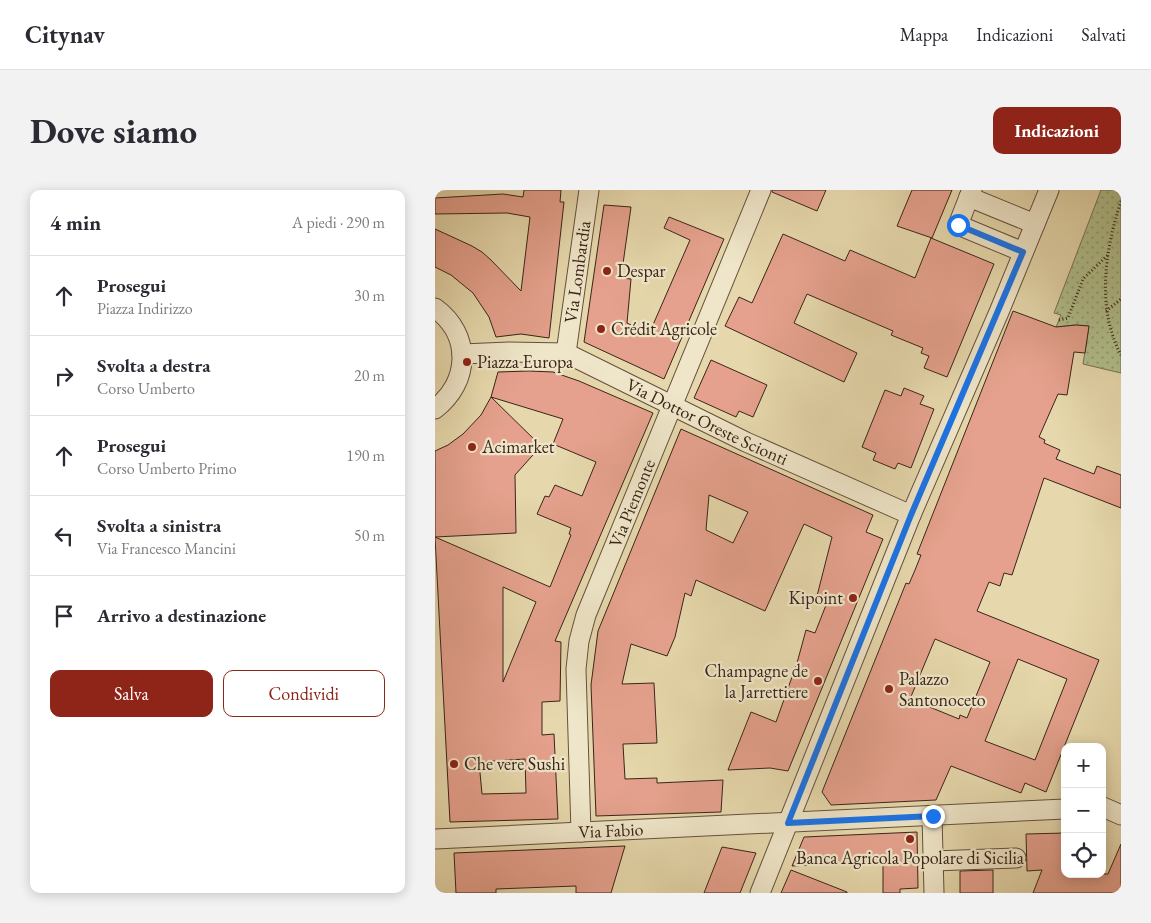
<!DOCTYPE html>
<html lang="it">
<head>
<meta charset="utf-8">
<style>
	:root { --surface:#fff; --page:#f2f2f3; --text:#2b2b33; --muted:#7c7c81; --line:#e1e1e2; --accent:#8f2418 }
	body { margin:0; font-family:"EB Garamond",serif; background:var(--page); color:var(--text) }
	.controls { position:absolute; right:15px; bottom:15px; display:grid; overflow:hidden; border-radius:10px; box-shadow:0 2px 12px #0003 }
	.controls button { width:45px; height:45px; display:grid; place-items:center; padding:0; border:0; border-bottom:1px solid var(--line); background:var(--surface); color:var(--text); font:25px sans-serif }
	.stop { position:absolute; width:15px; height:15px; margin:-11px; border:4px solid #1a73e8; border-radius:50%; background:#fff }
	.stop.end { background:#1a73e8; border-color:#fff; box-shadow:0 1px 5px #0008 }
	.list { margin:0; padding:0; list-style:none }
	h2 { display:flex; justify-content:space-between; align-items:center; height:65px; margin:0; padding:0 20px; font-size:21px }
	h2 small { font-size:16px; font-weight:400; color:var(--muted) }
	.list li { display:grid; grid-template-columns:32px 1fr auto; gap:15px; align-items:center; box-sizing:border-box; height:80px; padding:0 20px; border-top:1px solid var(--line) }
	.list b { display:block; font-size:19px; white-space:nowrap }
	.list p { margin:0; font-size:16px; white-space:nowrap; color:var(--muted) }
	.list em { font-size:16px; font-style:normal; color:var(--muted) }
	.actions { display:flex; gap:10px; padding:15px 20px }
	.actions a { flex:1; padding:11px 0; border:1px solid var(--accent); border-radius:10px; text-align:center; font-size:18px; color:var(--accent) }
	.actions .main { background:var(--accent); color:#fff }
	.icon { flex:none; width:28px; height:28px; fill:none; stroke:currentColor; stroke-width:2; stroke-linecap:round; stroke-linejoin:round }
	.map { position:relative; flex:none; width:686px; height:703px; overflow:hidden; border-radius:10px }
	header { display:flex; align-items:center; gap:30px; box-sizing:border-box; height:70px; padding:0 25px; background:var(--surface); border-bottom:1px solid var(--line) }
	header strong { font-size:24px }
	nav { display:flex; gap:28px; margin-inline-start:auto; font-size:18px }
	.intro { display:flex; align-items:center; justify-content:space-between; box-sizing:border-box; height:120px; padding:0 30px }
	h1 { margin:0; font-size:35px }
	.button { padding:12px 22px; border-radius:10px; background:var(--accent); color:#fff; font-size:18px; font-weight:700 }
	main { display:flex; gap:30px; padding:0 30px }
	aside { flex:1; background:var(--surface); border-radius:10px; box-shadow:0 2px 12px #0003 }
	.map>svg:first-child { display:block }
	.park { fill:url(#park-dots); stroke:#767254 }
	.building { fill:#e5a18d; stroke:#3a241a; fill-rule:evenodd }
	.lines { fill:none; stroke-linecap:round; stroke-linejoin:round }
	.minor-casing { stroke:#65513e; stroke-width:21 }
	.path { stroke:#3a241a; stroke-width:3; stroke-dasharray:1 2.5; stroke-linecap:butt }
	.minor { stroke:#efe6c9; stroke-width:19 }
	.route { stroke:#1a73e8; stroke-width:6 }
	.poi-dot { fill:#8f2418; stroke:#efe6c9; stroke-width:2 }
	.labels { text-anchor:middle; stroke-width:4.5; stroke-linejoin:round; paint-order:stroke }
	.poi-label { font-size:18px; fill:#3a241a; stroke:#efe6c9; text-anchor:start }
	.street-label { font-size:18px; fill:#3a241a; stroke:#efe6c9 }
</style>
</head>
<body>
<header>
<strong>Citynav</strong>
<nav><a>Mappa</a><a>Indicazioni</a><a>Salvati</a></nav>
</header>
<div class="intro"><h1>Dove siamo</h1><a class="button">Indicazioni</a></div>
<main>
<aside>
<h2>4 min<small>A piedi · 290 m</small></h2>
<ul class="list">
<li><svg class="icon" aria-label="ahead" viewBox="0 0 24 24"><path d="M12 20V5M6 11l6-6 6 6"/></svg><div><b>Prosegui</b><p>Piazza Indirizzo</p></div><em>30 m</em></li>
<li><svg class="icon" aria-label="right" viewBox="0 0 24 24"><path d="M7 20v-9h11M14 6l5 5-5 5"/></svg><div><b>Svolta a destra</b><p>Corso Umberto</p></div><em>20 m</em></li>
<li><svg class="icon" aria-label="ahead" viewBox="0 0 24 24"><path d="M12 20V5M6 11l6-6 6 6"/></svg><div><b>Prosegui</b><p>Corso Umberto Primo</p></div><em>190 m</em></li>
<li><svg class="icon" aria-label="left" viewBox="0 0 24 24"><path d="M17 20v-9H6M10 6l-5 5 5 5"/></svg><div><b>Svolta a sinistra</b><p>Via Francesco Mancini</p></div><em>50 m</em></li>
<li><svg class="icon" aria-label="arrive" viewBox="0 0 24 24"><path d="M6 21V4h12l-3 4 3 4H6"/></svg><div><b>Arrivo a destinazione</b></div></li>
</ul>
<div class="actions"><a class="main">Salva</a><a>Condividi</a></div>
</aside>
<div class="map">
<svg width="686" height="703" viewBox="0 0 686 703">
	<defs>
		<pattern id="park-dots" width="8" height="8" patternUnits="userSpaceOnUse" patternTransform="scale(1.25)"><rect width="8" height="8" fill="#b1c08d"/><path d="M2 2h.1M6 6h.1" fill="none" stroke="#919c72" stroke-width="1.8" stroke-linecap="round"/></pattern>
	</defs>
	<rect width="100%" height="100%" fill="#e6d8ac"/>
	<filter id="stains"><feTurbulence type="fractalNoise" baseFrequency=".004" numOctaves="4"/><feColorMatrix values="0 0 0 0 .2 0 0 0 0 .09 0 0 0 0 .02 0 0 0 .5 -.17"/></filter>
	<radialGradient id="worn" r=".72"><stop offset=".6" stop-color="#630" stop-opacity="0"/><stop offset="1" stop-color="#630" stop-opacity=".3"/></radialGradient>
	<polygon class="park" points="666,0 686,0 686,183 648,174 654,136 641,135 621,137 626,125 619,123"/>
	<g class="building">
		<polygon points="89,0 126,0 125,12 129,12 114,148 86,144 61,147 54,127 38,103 16,85 0,77 0,39 37,56 47,62 56,70 86,101 95,27 72,23 0,24 0,8 68,4 88,7"/>
		<polygon points="337,0 391,0 382,21 337,2"/>
		<polygon points="477,0 517,0 497,48 462,36"/>
		<polygon points="169,15 196,17 186,88 196,89 192,133 214,144 255,50 229,38 234,27 289,49 229,189 149,152"/>
		<polygon points="348,44 410,71 415,60 480,88 496,48 559,74 512,187 489,178 494,166 486,163 488,158 456,145 458,141 372,104 359,133 422,163 409,192 290,136 304,107 317,113"/>
		<path d="M578,121l43,16 20,-2 13,1 -4,27 -11,-1 -7,43 -9,-1 -19,43 6,3 -1,3 16,7 -4,9 38,15 3,-8 24,9v33l-77,-30 -32,97 -8,-2 -4,13 -11,-4 -12,29 122,49 -53,132 -21,-9 -4,10 -70,-27 -15,34 -105,5 -9,-13 84,-209 3,1 6,-14 6,-15 -4,-1zM500,449l55,23 -23,56 -7,-3 -1,4 -49,-20zM583,469l49,20 -32,81 -50,-19z"/>
		<polygon points="276,170 332,195 318,227 304,221 301,227 259,208"/>
		<path d="M94,181l24,1 26,9 74,32 -98,228 6,1 -1,59 -18,1v33l12,-1 4,85 -108,3 -15,-285 115,50 21,-52 -2,-1 2,-6 -34,-14 8,-18 4,1 6,-12 27,11 14,-34 -43,-18 10,-25 -72,-22 7,-25zM68,397l33,15 -33,80zM90,569l1,34 -44,1 -3,-32z"/>
		<polygon points="469,198 489,206 485,214 499,219 476,278 463,273 460,279 438,270 441,263 427,257 450,200 466,206"/>
		<polygon points="56,207 106,256 80,285 81,343 0,347 0,261 13,255 28,244 46,225"/>
		<path d="M246,239l192,86 -7,17 17,7 -95,232 -18,-3 -42,2 23,-58 25,10 21,-59 9,-33 9,3 13,-33 -11,-4 15,-59 -28,-13 -39,87 -69,-31 -5,16 -6,-3 -10,44 -8,19 -36,-12 -9,40 32,-1 3,60 -34,1 2,35 32,-1v5l66,-3 -2,32 -125,4 -5,-131 7,-54zM274,305l39,17 -15,31 -27,-13z"/>
		<polygon points="482,642 483,698 465,699 465,703 448,703 448,671 357,676 369,647"/>
		<polygon points="630,643 630,684 673,684 686,654 686,703 598,703 607,680 592,681 591,644"/>
		<polygon points="190,656 176,703 141,703 141,696 61,699 61,703 21,703 19,663"/>
		<polygon points="287,657 321,663 305,703 269,703"/>
		<polygon points="356,680 412,702 412,703 346,703"/>
		<polygon points="558,680 558,703 525,703 525,681"/>
	</g>
	<g class="lines">
		<g class="minor-casing">
			<g id="minor">
				<polyline points="537,0 534,7 600,34"/>
				<polyline points="534,7 523,35 588,62"/>
				<path d="M0,118c37,27 35,74 0,101"/>
				<path id="s1" d="M131,163l23,-163"/>
				<path id="s2" d="M27,164l47,-2 57,1 180,89 165,73"/>
				<polyline points="668,617 686,625"/>
				<polyline points="497,626 499,703"/>
				<path id="s3" d="M146,642l-5,-163 3,-28 7,-26 175,-425"/>
				<path id="s4" d="M0,649l630,-30"/>
				<polyline points="498,671 581,668"/>
				<polyline points="325,703 476,325 564,122 614,0"/>
			</g>
		</g>
		<g class="path">
			<path d="M686,11c-16,49 -25,107 0,154"/>
			<polyline points="671,121 686,109"/>
			<polyline points="624,130 633,128 648,89 673,65"/>
		</g>
		<use href="#minor" class="minor"/>
	</g>
	<g class="lines">
		<polyline class="route" points="498,626 353,633 476,325 588,62 523,35"/>
	</g>
	<g class="poi-dot">
		<circle cx="172" cy="81" r="5"/>
		<circle cx="166" cy="139" r="5"/>
		<circle cx="32" cy="172" r="5"/>
		<circle cx="37" cy="257" r="5"/>
		<circle cx="418" cy="408" r="5"/>
		<circle cx="383" cy="491" r="5"/>
		<circle cx="454" cy="499" r="5"/>
		<circle cx="19" cy="574" r="5"/>
		<circle cx="475" cy="649" r="5"/>
	</g>
	<g class="labels">
		<g class="poi-label">
			<text x="182" y="87">Despar</text>
			<text x="176" y="145">Crédit Agricole</text>
			<text x="42" y="178">Piazza Europa</text>
			<text x="47" y="263">Acimarket</text>
			<text x="408" y="414" text-anchor="end">Kipoint</text>
			<text x="373" y="487" text-anchor="end">Champagne de<tspan x="373" dy="21">la Jarrettiere</tspan></text>
			<text x="464" y="495">Palazzo<tspan x="464" dy="21">Santonoceto</tspan></text>
			<text x="29" y="580">Che vere Sushi</text>
			<text x="475" y="674" text-anchor="middle">Banca Agricola Popolare di Sicilia</text>
		</g>
		<g class="street-label">
			<text dy="6" stroke="none"><textPath href="#s1" startOffset="82">Via Lombardia</textPath></text>
			<text dy="6" stroke="none"><textPath href="#s2" startOffset="261">Via Dottor Oreste Scionti</textPath></text>
			<text dy="6" stroke="none"><textPath href="#s3" startOffset="339">Via Piemonte</textPath></text>
			<text dy="6" stroke="none"><textPath href="#s4" startOffset="176">Via Fabio</textPath></text>
		</g>
	</g>
	<rect width="100%" height="100%" filter="url(#stains)"/>
	<rect width="100%" height="100%" fill="url(#worn)"/>
</svg>
<div class="controls">
<button>+</button>
<button>−</button>
<button><svg class="icon" aria-label="locate" viewBox="0 0 24 24"><circle cx="12" cy="12" r="6"/><path d="M12 2v4M12 18v4M2 12h4M18 12h4"/></svg></button>
</div>
<div class="stop" style="left:523px;top:35px"></div>
<div class="stop end" style="left:498px;top:626px"></div>
</div>
</main>
</body>
</html>
